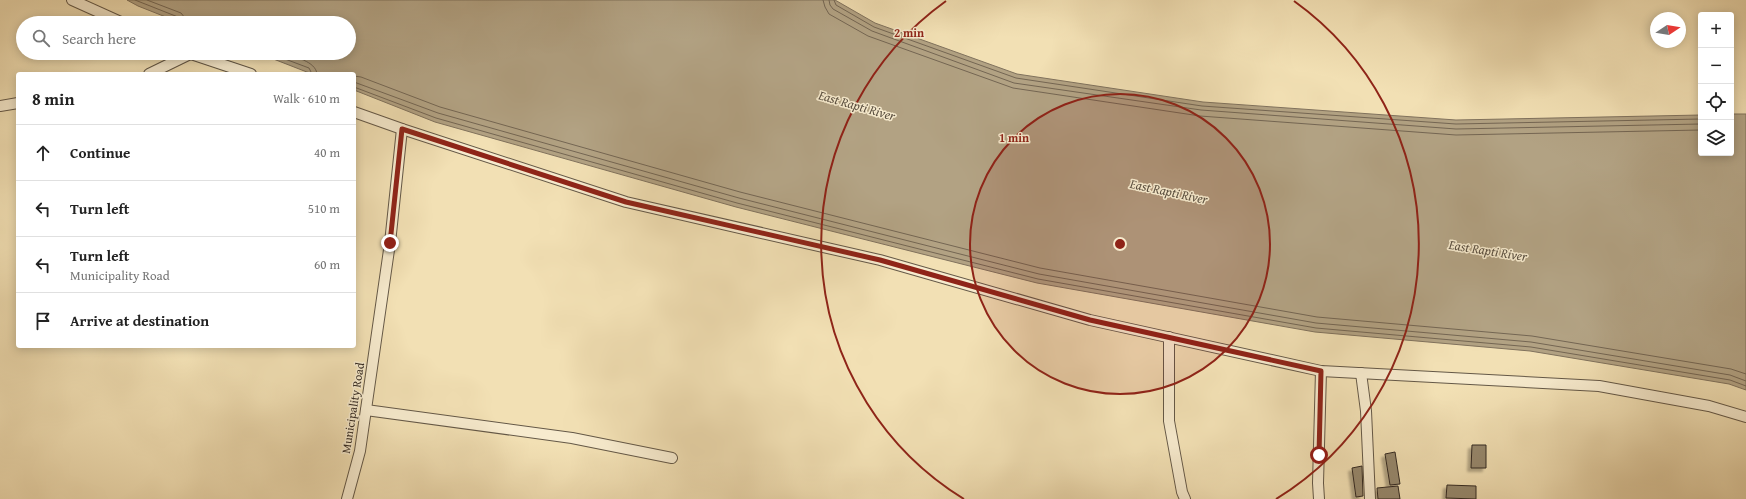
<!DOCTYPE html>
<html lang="en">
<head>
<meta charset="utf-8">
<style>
	:root { --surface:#fff; --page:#f2f2f2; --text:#222; --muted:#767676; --line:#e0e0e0 }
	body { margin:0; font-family:"Gentium Book Plus",serif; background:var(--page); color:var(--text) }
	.controls { position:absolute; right:12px; top:12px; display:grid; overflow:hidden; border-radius:4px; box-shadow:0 2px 10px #0003 }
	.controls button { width:36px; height:36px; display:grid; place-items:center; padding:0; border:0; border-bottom:1px solid var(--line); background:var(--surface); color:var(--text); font:20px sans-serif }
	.compass { position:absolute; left:1650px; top:12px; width:36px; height:36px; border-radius:50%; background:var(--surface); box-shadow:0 2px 10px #0003; rotate:78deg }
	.stop { position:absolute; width:12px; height:12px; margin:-9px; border:3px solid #8f2418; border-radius:50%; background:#fff }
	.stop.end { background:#8f2418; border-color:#fff; box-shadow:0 1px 4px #0008 }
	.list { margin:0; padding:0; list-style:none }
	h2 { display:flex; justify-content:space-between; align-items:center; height:52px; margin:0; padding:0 16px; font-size:17px }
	h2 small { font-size:13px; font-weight:400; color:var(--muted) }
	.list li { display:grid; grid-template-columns:26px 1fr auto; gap:12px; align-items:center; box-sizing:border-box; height:56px; padding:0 16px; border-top:1px solid var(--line) }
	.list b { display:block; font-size:15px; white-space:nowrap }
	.list p { margin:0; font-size:13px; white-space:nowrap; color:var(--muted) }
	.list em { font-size:13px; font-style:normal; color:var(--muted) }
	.icon { flex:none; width:22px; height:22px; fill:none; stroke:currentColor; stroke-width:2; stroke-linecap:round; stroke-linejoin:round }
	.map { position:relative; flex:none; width:1746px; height:499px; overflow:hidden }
	.search { position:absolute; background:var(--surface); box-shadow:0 2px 10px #0003; left:16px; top:16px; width:340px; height:44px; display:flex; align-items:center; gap:10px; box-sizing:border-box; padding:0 14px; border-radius:22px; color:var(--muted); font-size:15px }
	.panel { position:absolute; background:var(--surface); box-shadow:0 2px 10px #0003; left:16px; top:72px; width:340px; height:276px; border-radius:4px }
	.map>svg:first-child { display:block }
	.water { fill:#b2a283; stroke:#80725d }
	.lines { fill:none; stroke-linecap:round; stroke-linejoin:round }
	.shore { stroke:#746653; stroke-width:1 }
	.building { fill:#97896e; stroke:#352b23; filter:url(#shadow) }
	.street-casing { stroke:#645847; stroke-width:12 }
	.street { stroke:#f7ebce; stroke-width:10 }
	.route { stroke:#8f2418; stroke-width:5 }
	.ring { fill:none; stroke:#8f2418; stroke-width:2 }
	.labels { text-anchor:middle; stroke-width:3; stroke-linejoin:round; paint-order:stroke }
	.street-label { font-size:12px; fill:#352b23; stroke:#f7ebce }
	.water-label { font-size:13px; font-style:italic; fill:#5a4f40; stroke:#f7ebce }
	.centre { fill:#8f2418; stroke:#f7ebce; stroke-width:2 }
	.ring-label { font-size:12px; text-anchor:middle; font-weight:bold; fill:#8f2418; stroke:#f7ebce; stroke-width:3; stroke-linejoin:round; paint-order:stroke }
</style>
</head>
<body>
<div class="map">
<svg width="1746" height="499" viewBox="0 0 1746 499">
	<defs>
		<filter id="shadow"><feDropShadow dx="-3.5" dy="3.5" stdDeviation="1" flood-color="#0004"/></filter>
	</defs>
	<rect width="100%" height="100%" fill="#f2e0b4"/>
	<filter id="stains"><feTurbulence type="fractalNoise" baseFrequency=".005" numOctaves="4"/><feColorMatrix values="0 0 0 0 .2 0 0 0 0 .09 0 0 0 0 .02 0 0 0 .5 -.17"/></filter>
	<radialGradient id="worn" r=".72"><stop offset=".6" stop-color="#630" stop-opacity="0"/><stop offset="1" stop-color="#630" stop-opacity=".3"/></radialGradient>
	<polygon class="water" points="127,0 835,0 875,23 1017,74 1203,102 1456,120 1701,115 1701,153 1731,153 1731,114 1746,114 1746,390 1729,384 1530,351 1315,332 1037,283 736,207 435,122 354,90 354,74 312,74 258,53 349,53 349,23 181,23 138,6"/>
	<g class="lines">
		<g class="shore">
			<polyline points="135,0 178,17 180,23"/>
			<polyline points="147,0 181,13 185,18 185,23"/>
			<polyline points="823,0 825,7 829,14 868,36 1013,88 1200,116 1456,135 1701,130"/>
			<polyline points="829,0 830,5 833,9 872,31 1014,83 1201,110 1456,129 1701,124"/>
			<polyline points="834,0 836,5 874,27 1016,78 1202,106 1456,124 1701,119"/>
			<polyline points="269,53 309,68 312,74"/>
			<path d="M283,53c11,4 33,8 34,21"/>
			<polyline points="354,76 361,77 440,107 740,192 1040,268 1317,317 1532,336 1731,369 1746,374"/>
			<polyline points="354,82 438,113 739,198 1039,274 1316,323 1531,342 1730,375 1746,381"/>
			<polyline points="354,87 436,118 737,203 1038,279 1316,328 1531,347 1730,380 1746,386"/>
		</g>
	</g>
	<g class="building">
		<polygon points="1472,445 1486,445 1486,468 1471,468"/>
		<polygon points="1395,452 1400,484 1390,485 1385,454"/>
		<polygon points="1362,466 1363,496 1356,497 1352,468"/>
		<polygon points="1447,485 1476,486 1476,499 1446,498"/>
		<polygon points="1398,486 1400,499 1378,499 1377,488"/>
	</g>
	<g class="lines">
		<g class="street-casing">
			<g id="street">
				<polyline points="72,0 123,23"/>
				<polyline points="188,53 251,74"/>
				<polyline points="149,74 190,54"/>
				<polyline points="0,106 18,103"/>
				<polyline points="354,112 402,129 626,202 880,260 1090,320 1321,371 1599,386 1709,406 1746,417"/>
				<polyline points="1169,337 1169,421 1182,492 1185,499"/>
				<polyline points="1361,373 1366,411 1370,499"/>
				<polyline points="366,410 572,438 672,458"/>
				<polyline points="347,499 360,451 390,243 402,129"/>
				<polyline points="1319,499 1318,483 1321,371"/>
			</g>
		</g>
		<use href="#street" class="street"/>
	</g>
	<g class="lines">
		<polyline class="route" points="390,243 402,129 626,202 880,260 1090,320 1321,371 1319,455"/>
	</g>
	<circle cx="1120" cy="244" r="150" fill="#8f2418" fill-opacity=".12"/>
	<g class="ring">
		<circle cx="1120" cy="244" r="150"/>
		<path d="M964 499A299 299 0 0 1 946 1M1294 1A299 299 0 0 1 1276 499"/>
	</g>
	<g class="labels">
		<g class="street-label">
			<text transform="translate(353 408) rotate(-81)" y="4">Municipality Road</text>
		</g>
		<g class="water-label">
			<text transform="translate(857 105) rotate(16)" y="5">East Rapti River</text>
			<text transform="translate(1169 191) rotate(12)" y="5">East Rapti River</text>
			<text transform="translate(1488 250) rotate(9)" y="5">East Rapti River</text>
		</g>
	</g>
	<circle cx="1120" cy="244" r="6" class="centre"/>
	<g class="ring-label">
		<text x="909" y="37">2 min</text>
		<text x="1014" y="142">1 min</text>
	</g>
	<rect width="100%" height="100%" filter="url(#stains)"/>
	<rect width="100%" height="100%" fill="url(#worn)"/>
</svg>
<div class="controls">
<button>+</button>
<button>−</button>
<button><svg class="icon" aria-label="locate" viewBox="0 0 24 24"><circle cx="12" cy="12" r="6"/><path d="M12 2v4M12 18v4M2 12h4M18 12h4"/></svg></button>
<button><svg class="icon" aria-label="layers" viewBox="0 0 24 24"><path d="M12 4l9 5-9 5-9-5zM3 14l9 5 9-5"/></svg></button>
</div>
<svg class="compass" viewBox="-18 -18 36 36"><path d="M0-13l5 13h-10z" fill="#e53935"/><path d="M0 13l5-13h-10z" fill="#767676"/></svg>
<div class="stop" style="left:1319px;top:455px"></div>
<div class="stop end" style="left:390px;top:243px"></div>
<div class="search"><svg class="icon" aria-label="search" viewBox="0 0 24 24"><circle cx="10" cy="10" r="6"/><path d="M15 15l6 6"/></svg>Search here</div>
<section class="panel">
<h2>8 min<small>Walk · 610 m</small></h2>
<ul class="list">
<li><svg class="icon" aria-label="ahead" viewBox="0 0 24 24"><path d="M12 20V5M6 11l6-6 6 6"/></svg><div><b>Continue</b></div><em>40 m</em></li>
<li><svg class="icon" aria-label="left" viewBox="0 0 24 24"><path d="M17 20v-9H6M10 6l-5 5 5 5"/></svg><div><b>Turn left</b></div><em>510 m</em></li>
<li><svg class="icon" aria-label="left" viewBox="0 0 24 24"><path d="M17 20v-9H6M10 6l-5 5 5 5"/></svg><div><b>Turn left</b><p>Municipality Road</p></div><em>60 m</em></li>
<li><svg class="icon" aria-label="arrive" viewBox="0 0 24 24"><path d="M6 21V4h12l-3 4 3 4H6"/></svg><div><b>Arrive at destination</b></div></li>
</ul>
</section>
</div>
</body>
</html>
